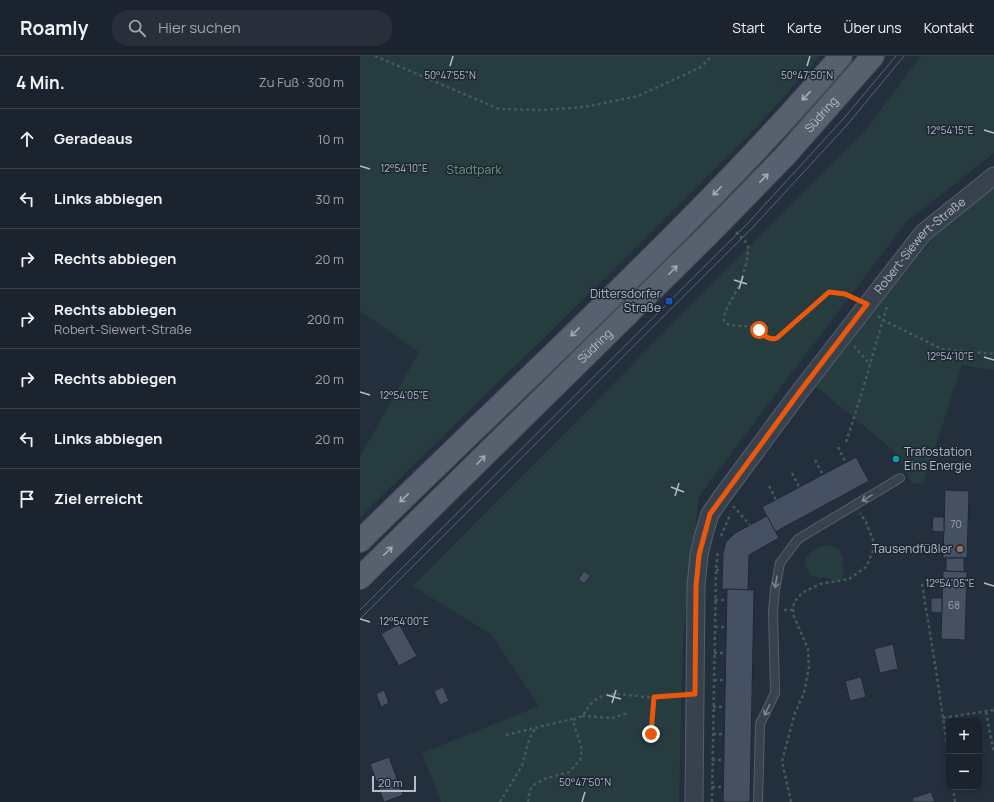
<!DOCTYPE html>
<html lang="de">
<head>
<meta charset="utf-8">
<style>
	:root { --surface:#1b232e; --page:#282f3a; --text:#f1f3f6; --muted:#a0a4aa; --line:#39404a }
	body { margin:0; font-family:Manrope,sans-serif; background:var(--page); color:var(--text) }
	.controls { position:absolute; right:12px; bottom:12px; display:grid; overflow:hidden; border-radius:8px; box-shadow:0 2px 6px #0003 }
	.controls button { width:36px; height:36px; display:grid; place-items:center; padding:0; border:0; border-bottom:1px solid var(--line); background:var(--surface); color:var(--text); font:20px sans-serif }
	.scale { position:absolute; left:12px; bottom:10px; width:44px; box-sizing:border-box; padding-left:4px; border:2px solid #b4bcc9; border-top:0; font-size:11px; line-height:14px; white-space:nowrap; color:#b4bcc9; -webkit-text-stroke:3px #1d2633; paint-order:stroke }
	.stop { position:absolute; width:12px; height:12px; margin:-9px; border:3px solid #ea580c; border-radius:50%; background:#fff }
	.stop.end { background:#ea580c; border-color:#fff; box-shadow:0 1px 4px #0008 }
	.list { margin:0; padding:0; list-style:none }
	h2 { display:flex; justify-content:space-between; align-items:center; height:52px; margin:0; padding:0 16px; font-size:17px }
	h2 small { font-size:13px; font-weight:400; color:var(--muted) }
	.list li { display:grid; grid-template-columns:26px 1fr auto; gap:12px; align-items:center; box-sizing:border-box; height:60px; padding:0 16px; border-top:1px solid var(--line) }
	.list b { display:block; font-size:15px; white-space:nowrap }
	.list p { margin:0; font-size:13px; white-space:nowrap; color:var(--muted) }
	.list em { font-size:13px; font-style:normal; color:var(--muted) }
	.icon { flex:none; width:22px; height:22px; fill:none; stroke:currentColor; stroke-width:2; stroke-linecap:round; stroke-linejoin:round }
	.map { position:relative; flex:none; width:634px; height:746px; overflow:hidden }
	header { display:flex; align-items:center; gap:24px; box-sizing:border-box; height:56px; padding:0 20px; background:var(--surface); border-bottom:1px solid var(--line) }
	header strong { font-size:19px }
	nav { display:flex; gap:22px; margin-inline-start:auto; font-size:14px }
	.search { width:280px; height:36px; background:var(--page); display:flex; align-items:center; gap:10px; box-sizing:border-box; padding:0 14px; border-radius:16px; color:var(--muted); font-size:15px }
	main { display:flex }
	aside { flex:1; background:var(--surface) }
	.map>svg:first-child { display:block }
	.green { fill:#263c3f }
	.building { fill:#455162; stroke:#1f2835 }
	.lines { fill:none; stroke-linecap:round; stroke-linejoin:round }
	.service-casing { stroke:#565f6c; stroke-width:10 }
	.minor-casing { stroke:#565f6c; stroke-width:19 }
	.primary-casing { stroke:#414a57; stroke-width:24 }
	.path { stroke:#44595c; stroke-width:2.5; stroke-dasharray:3 3; stroke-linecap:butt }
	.service { stroke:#38414e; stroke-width:8 }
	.minor { stroke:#38414e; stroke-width:17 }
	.primary { stroke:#56606e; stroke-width:22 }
	.tram { stroke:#5a6575; stroke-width:1 }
	.oneway { stroke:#a1aab7 }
	.oneway2 { stroke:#7c8592 }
	.route { stroke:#ea580c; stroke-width:5 }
	.ticks { fill:none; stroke:#b4bcc9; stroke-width:1.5 }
	.transit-dot { fill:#1a4fb4; stroke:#1d2633; stroke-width:1.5 }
	.culture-dot { fill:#0f9aa8; stroke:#1d2633; stroke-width:1.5 }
	.education-dot { fill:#8d6e63; stroke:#1d2633; stroke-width:1.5 }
	.labels { text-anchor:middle; stroke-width:3; stroke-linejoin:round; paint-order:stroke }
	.number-label { font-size:10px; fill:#98a1af }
	.street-label { font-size:12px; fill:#b4bcc9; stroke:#1d2633 }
	.park-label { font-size:12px; fill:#6b9a76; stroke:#1d2633 }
	.poi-label { font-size:12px; fill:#b4bcc9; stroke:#1d2633; text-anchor:end }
	.ticks-label { font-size:10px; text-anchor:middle; fill:#b4bcc9; stroke:#1d2633; stroke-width:3; stroke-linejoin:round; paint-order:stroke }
</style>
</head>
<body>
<header>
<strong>Roamly</strong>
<div class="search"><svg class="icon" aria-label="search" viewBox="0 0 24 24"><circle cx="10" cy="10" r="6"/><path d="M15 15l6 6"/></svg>Hier suchen</div>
<nav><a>Start</a><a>Karte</a><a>Über uns</a><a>Kontakt</a></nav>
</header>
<main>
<aside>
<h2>4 Min.<small>Zu Fuß · 300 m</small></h2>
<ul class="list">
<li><svg class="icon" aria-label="ahead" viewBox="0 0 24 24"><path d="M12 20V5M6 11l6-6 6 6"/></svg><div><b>Geradeaus</b></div><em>10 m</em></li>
<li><svg class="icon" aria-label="left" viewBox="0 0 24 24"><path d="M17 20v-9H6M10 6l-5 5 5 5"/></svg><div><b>Links abbiegen</b></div><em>30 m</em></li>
<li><svg class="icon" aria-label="right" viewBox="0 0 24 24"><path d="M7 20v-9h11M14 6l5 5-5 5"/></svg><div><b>Rechts abbiegen</b></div><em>20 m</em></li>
<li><svg class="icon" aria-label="right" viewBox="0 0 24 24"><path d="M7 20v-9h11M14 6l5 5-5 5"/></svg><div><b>Rechts abbiegen</b><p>Robert-Siewert-Straße</p></div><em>200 m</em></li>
<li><svg class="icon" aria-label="right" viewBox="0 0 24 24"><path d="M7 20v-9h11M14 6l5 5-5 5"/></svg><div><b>Rechts abbiegen</b></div><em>20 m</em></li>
<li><svg class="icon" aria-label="left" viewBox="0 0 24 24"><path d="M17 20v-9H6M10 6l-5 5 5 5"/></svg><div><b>Links abbiegen</b></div><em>20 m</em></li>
<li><svg class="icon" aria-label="arrive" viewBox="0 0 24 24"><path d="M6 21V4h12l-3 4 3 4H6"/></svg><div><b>Ziel erreicht</b></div></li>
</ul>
</aside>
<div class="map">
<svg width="634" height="746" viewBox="0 0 634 746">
	<rect width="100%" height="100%" fill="#242f3e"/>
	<g class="green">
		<polygon points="0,0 460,0 394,74 236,231 0,461 0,401 59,296 0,255"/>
		<polygon points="561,0 634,0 634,97 546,166 339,440 323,582 319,746 81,746 62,697 179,650 131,578 53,530 508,71"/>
		<polygon points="634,129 634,314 602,309 563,428 552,427 534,395 453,328 571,178"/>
		<path d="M465,489c13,1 19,6 18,20 0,5 1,11 -2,16l-6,1c-9,-8 -11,-2 -20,-5 -3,-1 -6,-3 -7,-6 -10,-13 6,-22 17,-26z"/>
	</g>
	<g class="building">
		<polygon points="536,399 539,404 536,407 532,403"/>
		<polygon points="496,401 509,425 415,476 402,451"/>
		<polygon points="585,434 609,435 607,502 583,502"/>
		<polygon points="407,460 419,482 389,499 388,534 362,533 363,497 366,486 375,477"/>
		<polygon points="573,461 584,461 584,476 572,475"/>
		<polygon points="586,502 604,502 604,516 586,515"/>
		<polygon points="224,515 231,520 224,528 218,523"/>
		<polygon points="583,515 607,516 605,584 581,583"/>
		<polygon points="367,533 394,534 390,746 363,746"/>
		<polygon points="571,542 582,542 582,557 571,556"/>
		<polygon points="39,568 57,600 39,610 21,578"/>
		<polygon points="533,588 538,613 520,617 514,593"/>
		<polygon points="501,621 506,641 490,645 485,625"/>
		<polygon points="83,631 89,645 80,649 74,635"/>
		<polygon points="24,634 29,647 21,651 16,638"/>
		<polygon points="29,701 43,739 24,746 10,708"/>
		<polygon points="571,736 575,746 553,746 552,742"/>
	</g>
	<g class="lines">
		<g class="service-casing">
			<polyline id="service" points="398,746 400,668 415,637 413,555 415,534 420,507 438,483 540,422"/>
		</g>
		<g class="minor-casing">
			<g id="minor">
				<path id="s1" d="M334,746l2,-216 3,-31 5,-21 6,-20 11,-16 77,-104 125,-161 71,-57"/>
			</g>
		</g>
		<g class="primary-casing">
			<g id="primary">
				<path d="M0,485c72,-71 145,-140 217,-210 91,-89 181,-178 264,-275"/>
				<path id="s2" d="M0,522l349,-344 76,-78 88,-100"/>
			</g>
		</g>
		<g class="path">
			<polyline points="15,0 139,53 183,54 224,51 278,40 341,11 352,0"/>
			<polyline points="376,176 385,185 388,191 387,205 380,228 365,256 364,265 369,269 396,271 404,279 413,284 417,282 469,236 485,238 493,242"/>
			<polyline points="518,260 523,264 582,293 634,298"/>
			<polyline points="494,290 510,309"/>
			<polyline points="486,386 499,346 527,250"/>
			<polyline points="478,391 486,407"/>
			<polyline points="455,404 463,419"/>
			<polyline points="432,417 439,431"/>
			<polyline points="409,430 416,444"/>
			<polyline points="373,452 374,451 390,469"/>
			<polyline points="361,480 370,459"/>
			<polyline points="356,514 362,514"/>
			<polyline points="562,528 576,614 589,703"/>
			<polyline points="355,544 367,544"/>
			<polyline points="424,554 433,554"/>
			<polyline points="355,571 366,571"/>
			<polyline points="354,597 366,597"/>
			<polyline points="354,624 365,624"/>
			<polyline points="353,651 365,651"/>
			<polyline points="626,656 634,697"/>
			<polyline points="222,660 252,662 268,657"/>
			<polyline points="583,662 634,654"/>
			<polyline points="353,678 364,678"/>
			<polyline points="146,679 216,662"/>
			<polyline points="294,685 291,678 295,638"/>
			<polyline points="352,704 364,704"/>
			<polyline points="352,731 363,731"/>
			<polyline points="593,731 595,746"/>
			<polyline points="140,746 162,710 169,684 175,673"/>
			<path d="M168,746l2,-12 4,-5 10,-6 25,-7 11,-12 2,-11 -9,-28 3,-3 7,-2c16,-34 43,-18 72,-19 8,0 17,-2 25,-2"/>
			<polyline points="352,746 356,514 358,494"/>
			<polyline points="431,746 422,705 435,657 444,637 449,611 448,593 433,558 434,546 442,537 460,528 489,523 506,511 513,495 513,484 506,466 500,457"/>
		</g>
		<use href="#service" class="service"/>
		<use href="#minor" class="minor"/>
		<use href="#primary" class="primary"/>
		<g class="tram">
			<polyline points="0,554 388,167 484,62 536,0"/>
			<polyline points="0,563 394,170 487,69 544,0"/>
		</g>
	</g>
	<defs><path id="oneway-shaft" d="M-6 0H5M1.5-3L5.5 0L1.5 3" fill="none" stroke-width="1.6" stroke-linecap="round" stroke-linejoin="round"/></defs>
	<g class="oneway">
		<use href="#oneway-shaft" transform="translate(446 40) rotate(133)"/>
		<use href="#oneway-shaft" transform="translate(404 122) rotate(-46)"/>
		<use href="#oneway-shaft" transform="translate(357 135) rotate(134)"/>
		<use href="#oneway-shaft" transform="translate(313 214) rotate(-45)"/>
		<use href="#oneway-shaft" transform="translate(215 276) rotate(136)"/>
		<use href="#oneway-shaft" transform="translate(121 404) rotate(-45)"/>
		<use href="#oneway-shaft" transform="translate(44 442) rotate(136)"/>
		<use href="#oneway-shaft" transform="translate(28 495) rotate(-44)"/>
	</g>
	<g class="oneway2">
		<use href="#oneway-shaft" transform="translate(507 442) rotate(149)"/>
		<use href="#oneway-shaft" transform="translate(416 526) rotate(100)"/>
		<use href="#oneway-shaft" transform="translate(407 654) rotate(116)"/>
	</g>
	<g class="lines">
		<path class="route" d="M291,678l3,-37 41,-3 1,-108 3,-31 11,-41 88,-120 69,-90 -22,-10 -16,-2 -52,46c-8,3 -13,-3 -18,-8"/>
	</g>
	<path class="ticks" d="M90,10l3,-10M447,10l3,-10M624,74l10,3M0,110l10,3M374,224l13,4M379,233l4,-13M624,301l10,3M0,336l10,3M311,431l13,5M315,440l4,-13M624,527l10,3M0,563l10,3M247,639l14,4M252,647l4,-13M222,746l3,-10"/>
	<rect class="transit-dot" x="305" y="241" width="8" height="8" rx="2"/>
	<circle class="culture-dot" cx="536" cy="403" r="4"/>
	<circle class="education-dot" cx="600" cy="493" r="4"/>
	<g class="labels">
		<g class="number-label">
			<text x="596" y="472">70</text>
			<text x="594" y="553">68</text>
		</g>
		<g class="street-label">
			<text dy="4" stroke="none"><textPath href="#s2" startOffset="654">Südring</textPath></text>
			<text dy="4" stroke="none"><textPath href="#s1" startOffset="631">Robert-Siewert-Straße</textPath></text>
			<text dy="4" stroke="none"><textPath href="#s2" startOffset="330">Südring</textPath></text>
		</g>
		<g class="park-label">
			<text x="114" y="118">Stadtpark</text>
		</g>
		<g class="poi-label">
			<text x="301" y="242">Dittersdorfer<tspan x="301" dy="14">Straße</tspan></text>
			<text x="544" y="400" text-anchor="start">Trafostation<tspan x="544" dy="14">Eins Energie</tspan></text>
			<text x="592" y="497">Tausendfüßler</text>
		</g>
	</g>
	<g class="ticks-label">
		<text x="90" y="23">50°47'55"N</text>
		<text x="447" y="23">50°47'50"N</text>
		<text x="590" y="78">12°54'15"E</text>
		<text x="44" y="116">12°54'10"E</text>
		<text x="590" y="304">12°54'10"E</text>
		<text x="44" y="343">12°54'05"E</text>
		<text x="590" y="531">12°54'05"E</text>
		<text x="44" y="569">12°54'00"E</text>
		<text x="225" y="730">50°47'50"N</text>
	</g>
</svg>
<div class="controls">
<button>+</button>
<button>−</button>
</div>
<div class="scale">20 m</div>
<div class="stop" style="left:399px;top:274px"></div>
<div class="stop end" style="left:291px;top:678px"></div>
</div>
</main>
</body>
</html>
